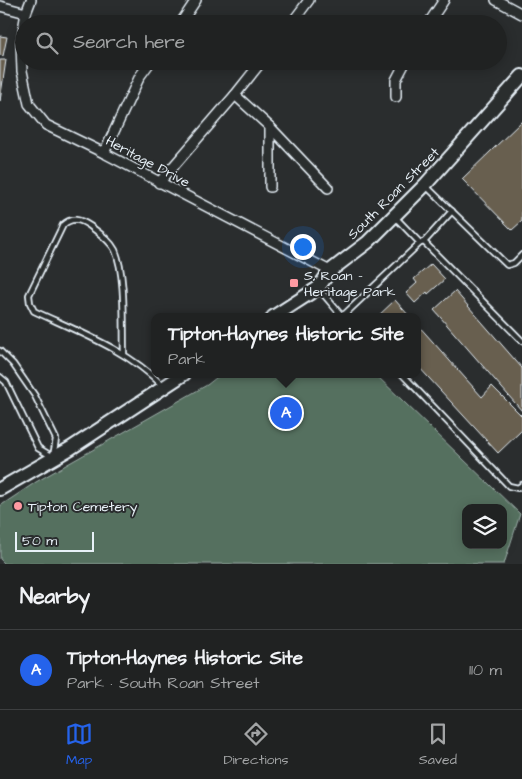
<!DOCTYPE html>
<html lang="en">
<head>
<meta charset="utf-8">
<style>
	:root { --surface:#202222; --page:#2d2f2f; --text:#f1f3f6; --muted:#a2a4a5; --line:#3d3f40; --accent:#2563eb }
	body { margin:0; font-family:"Architects Daughter",sans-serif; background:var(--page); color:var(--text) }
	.controls { position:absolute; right:15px; bottom:15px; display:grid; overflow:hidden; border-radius:10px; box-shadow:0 2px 12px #0003 }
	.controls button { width:45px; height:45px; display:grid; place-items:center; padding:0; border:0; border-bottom:1px solid var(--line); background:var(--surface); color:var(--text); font:25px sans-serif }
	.scale { position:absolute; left:15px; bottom:12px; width:79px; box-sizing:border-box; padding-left:5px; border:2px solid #e8f1f8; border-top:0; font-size:14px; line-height:18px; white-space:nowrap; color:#e8f1f8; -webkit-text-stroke:4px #2a2d2e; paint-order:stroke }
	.you { position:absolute; left:302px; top:246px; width:18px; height:18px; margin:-12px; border:4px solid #fff; border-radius:50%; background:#1a73e8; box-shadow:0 0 0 8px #1a73e833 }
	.badge { display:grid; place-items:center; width:32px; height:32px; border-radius:50%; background:var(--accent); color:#fff; font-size:16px; font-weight:700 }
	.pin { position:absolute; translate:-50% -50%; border:2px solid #fff; box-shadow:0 1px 5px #0006 }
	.popup { position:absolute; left:151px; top:313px; width:270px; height:65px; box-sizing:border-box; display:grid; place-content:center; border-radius:10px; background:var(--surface); filter:drop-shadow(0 1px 4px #0005); font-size:16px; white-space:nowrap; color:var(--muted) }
	.popup b { font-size:19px; color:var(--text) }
	.popup::after { content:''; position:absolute; left:50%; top:100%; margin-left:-10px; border:10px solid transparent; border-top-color:var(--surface) }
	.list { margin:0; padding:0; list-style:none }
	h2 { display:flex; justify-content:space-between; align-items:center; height:65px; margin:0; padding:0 20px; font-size:21px }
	h2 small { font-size:16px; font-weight:400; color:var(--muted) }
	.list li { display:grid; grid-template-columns:32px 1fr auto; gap:15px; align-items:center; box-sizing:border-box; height:80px; padding:0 20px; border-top:1px solid var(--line) }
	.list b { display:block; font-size:19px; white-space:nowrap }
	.list p { margin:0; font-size:16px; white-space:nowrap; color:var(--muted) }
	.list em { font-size:16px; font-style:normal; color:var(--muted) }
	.icon { flex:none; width:28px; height:28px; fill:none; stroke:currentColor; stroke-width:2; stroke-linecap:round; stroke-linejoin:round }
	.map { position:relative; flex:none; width:522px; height:564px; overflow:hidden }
	.search { position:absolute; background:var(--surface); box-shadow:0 2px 12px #0003; left:15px; right:15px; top:15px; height:55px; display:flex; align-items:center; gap:12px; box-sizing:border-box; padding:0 18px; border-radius:28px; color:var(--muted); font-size:19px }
	.sheet { height:145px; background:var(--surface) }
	nav { display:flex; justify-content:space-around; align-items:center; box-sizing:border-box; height:70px; border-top:1px solid var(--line); background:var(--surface); font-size:14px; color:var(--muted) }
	nav a { display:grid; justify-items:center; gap:2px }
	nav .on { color:var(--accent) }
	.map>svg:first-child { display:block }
	.green { fill:#55705e; stroke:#9eb0ab; fill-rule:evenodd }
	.building { fill:#685f50; stroke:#e8f1f8 }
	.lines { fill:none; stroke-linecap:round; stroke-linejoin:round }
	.lane-casing { stroke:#e8f1f8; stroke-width:8 }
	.street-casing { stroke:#e8f1f8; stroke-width:12 }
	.secondary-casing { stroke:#e8f1f8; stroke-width:16 }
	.lane { stroke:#2a2d2e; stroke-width:4.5 }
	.street { stroke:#2a2d2e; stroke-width:9 }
	.secondary { stroke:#2a2d2e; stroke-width:12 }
	.poi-dot { fill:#ff9aa2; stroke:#2a2d2e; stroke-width:2 }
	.labels { text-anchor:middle; stroke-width:4; stroke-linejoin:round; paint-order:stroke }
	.street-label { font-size:14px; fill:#e8f1f8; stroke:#2a2d2e }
	.poi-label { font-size:14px; fill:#e8f1f8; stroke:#2a2d2e; text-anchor:start }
</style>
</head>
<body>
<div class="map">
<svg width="522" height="564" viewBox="0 0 522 564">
	<rect width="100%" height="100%" fill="#2a2d2e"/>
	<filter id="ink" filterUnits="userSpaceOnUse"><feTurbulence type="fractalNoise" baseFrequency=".02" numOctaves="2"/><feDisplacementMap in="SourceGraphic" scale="10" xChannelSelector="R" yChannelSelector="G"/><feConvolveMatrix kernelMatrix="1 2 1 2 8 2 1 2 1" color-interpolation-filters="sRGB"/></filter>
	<g filter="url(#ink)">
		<path class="green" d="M221,374h154l145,140 -16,50h-499l-5,-5v-53l36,-24 171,-97zM466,508h37v37h-37z"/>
		<g class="building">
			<polygon points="0,36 7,37 3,56 0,55"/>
			<polygon points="0,60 6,60 0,101"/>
			<polygon points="522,121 522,221 512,230 462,179"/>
			<polygon points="431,264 445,279 428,294 427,292 415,303 406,293 417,283 414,279"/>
			<polygon points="455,291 522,368 522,411 434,310"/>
			<polygon points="395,300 410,317 377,317"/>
			<polygon points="417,324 482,397 492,386 522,416 522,430 498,453 417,365"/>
		</g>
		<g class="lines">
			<g class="lane-casing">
				<g id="lane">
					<polyline points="426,186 507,265 514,263 522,255"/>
					<polyline points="396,218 420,243 424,242 452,211"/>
					<polyline points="424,242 522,341"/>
					<polyline points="319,289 341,315 345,314 420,243"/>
					<polyline points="0,351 13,364 35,396 56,439 53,457 38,448 6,382 0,377"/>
					<path d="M124,355c-1,-29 2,-80 -9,-105 -5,-10 -16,-17 -25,-24 -10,-7 -18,-9 -27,-1l-34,70 1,8 4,8c45,21 94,39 129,75"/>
					<polyline points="402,374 509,486 518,488 522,485"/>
				</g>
			</g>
			<g class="street-casing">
				<g id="street">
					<polyline points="496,0 522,14"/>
					<polyline points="0,6 26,13"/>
					<polyline points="24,24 26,13 31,0"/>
					<polyline points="180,24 196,0"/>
					<polyline points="291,24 309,0"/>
					<polyline points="428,24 444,0"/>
					<polyline points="24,26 21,43 22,71 29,104 46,125 104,153 330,271"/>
					<polyline points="235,95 270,127 328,188"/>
					<polyline points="396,97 396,80 406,61"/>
					<polyline points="104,153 140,76 151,61"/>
					<polyline points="159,183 235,95 262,61"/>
					<polyline points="270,187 270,127"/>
				</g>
			</g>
			<g class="secondary-casing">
				<g id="secondary">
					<polyline points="273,317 318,288 330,271 368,242 425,185 522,76"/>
					<polyline points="0,489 71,448 184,374"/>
				</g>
			</g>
			<use href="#lane" class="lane"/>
			<use href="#street" class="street"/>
			<use href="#secondary" class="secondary"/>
		</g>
	</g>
	<g class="poi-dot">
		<rect x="289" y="278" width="10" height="10" rx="2.5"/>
		<circle cx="18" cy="506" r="5"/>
	</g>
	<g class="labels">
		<g class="street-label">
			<text transform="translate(148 161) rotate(28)" y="5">Heritage Drive</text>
			<text transform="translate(393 193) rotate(-45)" y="5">South Roan Street</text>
		</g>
		<g class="poi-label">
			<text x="304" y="280">S. Roan -<tspan x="304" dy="16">Heritage Park</tspan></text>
			<text x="28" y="511">Tipton Cemetery</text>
		</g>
	</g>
</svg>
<div class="controls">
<button><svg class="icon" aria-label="layers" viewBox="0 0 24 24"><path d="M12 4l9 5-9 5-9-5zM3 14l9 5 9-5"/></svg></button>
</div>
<div class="scale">50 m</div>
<div class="you"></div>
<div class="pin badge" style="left:286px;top:413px">A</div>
<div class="popup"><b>Tipton-Haynes Historic Site</b>Park</div>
<div class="search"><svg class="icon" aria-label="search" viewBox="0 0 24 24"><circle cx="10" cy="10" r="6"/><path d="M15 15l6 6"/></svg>Search here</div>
</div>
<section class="sheet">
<h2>Nearby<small></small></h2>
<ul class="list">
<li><span class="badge">A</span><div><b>Tipton-Haynes Historic Site</b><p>Park · South Roan Street</p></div><em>110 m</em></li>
</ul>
</section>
<nav>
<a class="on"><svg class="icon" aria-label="map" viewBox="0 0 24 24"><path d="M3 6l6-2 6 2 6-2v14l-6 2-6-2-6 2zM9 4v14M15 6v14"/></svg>Map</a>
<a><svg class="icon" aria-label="directions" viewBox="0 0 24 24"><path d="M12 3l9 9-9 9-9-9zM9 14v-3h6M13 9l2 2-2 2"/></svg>Directions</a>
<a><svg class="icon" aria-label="saved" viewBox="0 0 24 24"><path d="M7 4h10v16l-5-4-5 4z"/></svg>Saved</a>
</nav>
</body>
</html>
